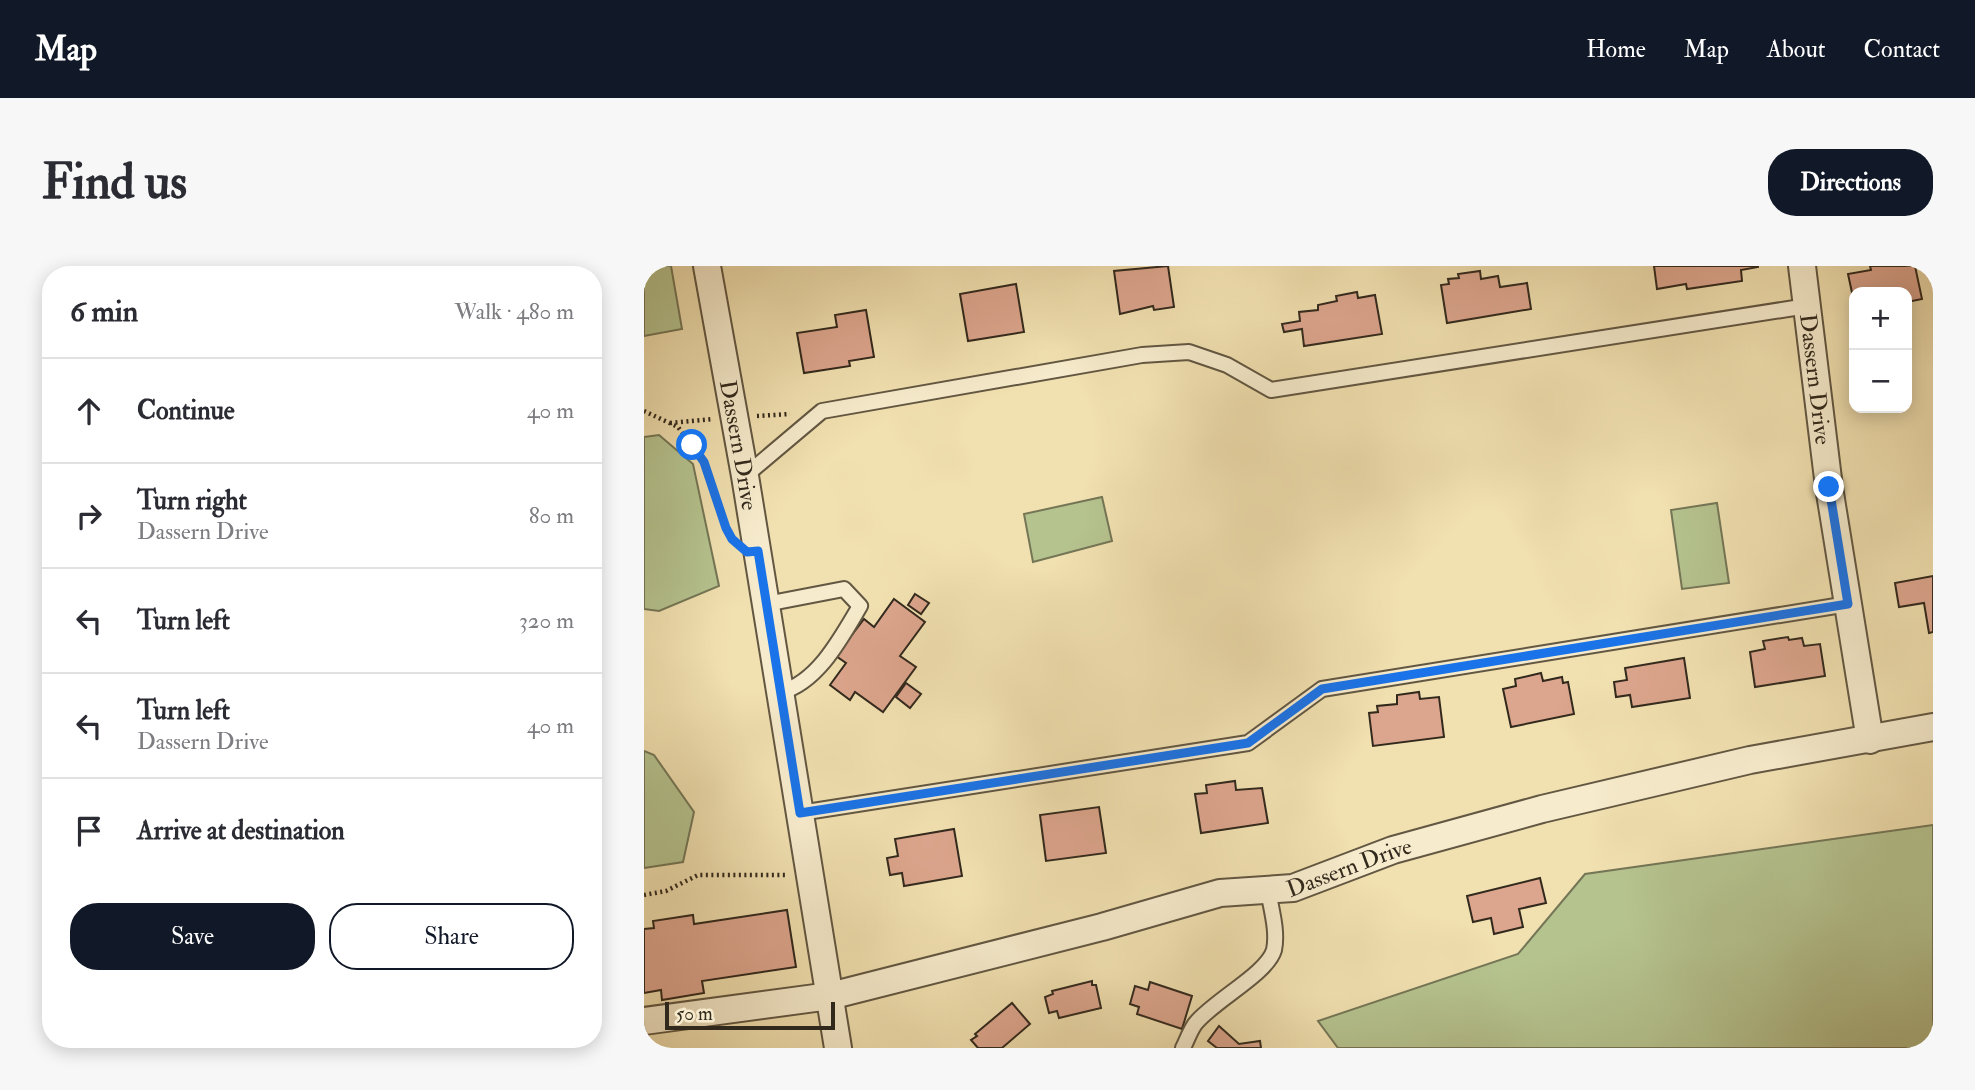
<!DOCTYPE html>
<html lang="en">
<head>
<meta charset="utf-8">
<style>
	:root { --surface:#fff; --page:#f7f7f7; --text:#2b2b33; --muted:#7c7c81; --line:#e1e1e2; --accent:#111827 }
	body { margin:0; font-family:"IM FELL Double Pica",serif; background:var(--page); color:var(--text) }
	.controls { position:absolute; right:21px; top:21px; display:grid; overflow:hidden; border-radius:14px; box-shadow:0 4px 18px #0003 }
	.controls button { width:63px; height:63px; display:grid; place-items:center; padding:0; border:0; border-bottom:2px solid var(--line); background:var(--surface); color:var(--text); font:35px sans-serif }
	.scale { position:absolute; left:21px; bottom:18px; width:170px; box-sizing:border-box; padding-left:7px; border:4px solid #32291d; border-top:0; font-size:19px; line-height:24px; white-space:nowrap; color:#32291d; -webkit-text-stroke:5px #f6ebcc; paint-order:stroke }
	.stop { position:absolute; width:21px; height:21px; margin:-16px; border:5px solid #1a73e8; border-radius:50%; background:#fff }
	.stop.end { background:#1a73e8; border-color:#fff; box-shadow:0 2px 7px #0008 }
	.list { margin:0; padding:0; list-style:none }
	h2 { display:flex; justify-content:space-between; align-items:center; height:91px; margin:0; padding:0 28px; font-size:30px }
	h2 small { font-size:23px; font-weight:400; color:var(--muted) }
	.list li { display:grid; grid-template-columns:46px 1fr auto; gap:21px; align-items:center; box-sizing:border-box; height:105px; padding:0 28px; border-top:2px solid var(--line) }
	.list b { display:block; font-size:26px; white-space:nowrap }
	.list p { margin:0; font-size:23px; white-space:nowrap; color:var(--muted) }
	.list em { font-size:23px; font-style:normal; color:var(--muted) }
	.actions { display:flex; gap:14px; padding:21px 28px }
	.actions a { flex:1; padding:16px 0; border:2px solid var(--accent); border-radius:28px; text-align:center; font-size:24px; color:var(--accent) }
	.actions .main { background:var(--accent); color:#fff }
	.icon { flex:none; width:38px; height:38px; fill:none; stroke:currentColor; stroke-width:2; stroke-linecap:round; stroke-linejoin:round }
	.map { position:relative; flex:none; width:1289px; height:782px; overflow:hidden; border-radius:28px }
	header { display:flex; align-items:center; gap:42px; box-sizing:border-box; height:98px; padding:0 35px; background:var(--accent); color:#fff }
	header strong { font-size:33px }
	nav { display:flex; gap:38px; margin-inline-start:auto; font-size:24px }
	.intro { display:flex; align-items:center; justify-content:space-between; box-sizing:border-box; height:168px; padding:0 42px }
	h1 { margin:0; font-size:49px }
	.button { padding:18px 32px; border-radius:28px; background:var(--accent); color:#fff; font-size:24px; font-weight:700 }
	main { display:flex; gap:42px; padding:0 42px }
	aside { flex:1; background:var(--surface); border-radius:28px; box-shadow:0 4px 18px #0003 }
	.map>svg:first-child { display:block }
	.green { fill:#b5c38f; stroke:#747656; stroke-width:2 }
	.building { fill:#dca58d; stroke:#32291d; stroke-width:2 }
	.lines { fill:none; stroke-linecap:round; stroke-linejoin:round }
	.service-casing { stroke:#625742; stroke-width:18 }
	.minor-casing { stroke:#625742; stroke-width:30 }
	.path { stroke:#32291d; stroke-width:4.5; stroke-dasharray:2 3.5; stroke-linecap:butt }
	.service { stroke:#f6ebcc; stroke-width:14 }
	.minor { stroke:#f6ebcc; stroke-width:26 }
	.route { stroke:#1a73e8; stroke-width:9 }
	.labels { text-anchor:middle; stroke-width:5; stroke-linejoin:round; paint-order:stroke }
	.street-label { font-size:23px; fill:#32291d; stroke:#f6ebcc }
</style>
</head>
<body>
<header>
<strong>Map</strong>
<nav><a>Home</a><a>Map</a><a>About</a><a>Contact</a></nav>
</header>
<div class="intro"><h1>Find us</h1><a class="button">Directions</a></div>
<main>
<aside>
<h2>6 min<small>Walk · 480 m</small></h2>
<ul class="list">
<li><svg class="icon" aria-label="ahead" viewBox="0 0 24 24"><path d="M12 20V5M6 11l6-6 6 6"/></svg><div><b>Continue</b></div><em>40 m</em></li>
<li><svg class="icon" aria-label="right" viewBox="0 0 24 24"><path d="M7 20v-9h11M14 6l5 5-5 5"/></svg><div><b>Turn right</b><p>Dassern Drive</p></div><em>80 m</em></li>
<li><svg class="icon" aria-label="left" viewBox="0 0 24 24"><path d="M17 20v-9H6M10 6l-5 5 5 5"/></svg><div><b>Turn left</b></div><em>320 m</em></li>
<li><svg class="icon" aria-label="left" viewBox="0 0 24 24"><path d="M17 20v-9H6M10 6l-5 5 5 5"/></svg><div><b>Turn left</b><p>Dassern Drive</p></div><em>40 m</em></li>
<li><svg class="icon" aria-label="arrive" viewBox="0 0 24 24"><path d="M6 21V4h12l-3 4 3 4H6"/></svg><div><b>Arrive at destination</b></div></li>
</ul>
<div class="actions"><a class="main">Save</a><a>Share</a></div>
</aside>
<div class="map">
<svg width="1289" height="782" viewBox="0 0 1289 782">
	<rect width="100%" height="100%" fill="#f1e0b0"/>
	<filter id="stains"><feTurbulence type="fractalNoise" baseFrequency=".00286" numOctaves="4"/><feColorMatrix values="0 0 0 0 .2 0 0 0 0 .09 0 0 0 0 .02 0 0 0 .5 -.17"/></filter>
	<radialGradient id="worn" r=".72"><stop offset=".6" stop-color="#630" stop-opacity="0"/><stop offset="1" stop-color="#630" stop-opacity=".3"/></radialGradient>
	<g class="green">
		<polygon points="0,0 27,0 38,63 0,70"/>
		<polygon points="15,169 49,198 75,320 15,345 0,343 0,171"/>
		<polygon points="458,231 468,275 389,296 380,248"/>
		<polygon points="1073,237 1085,317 1038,323 1027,244"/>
		<polygon points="0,485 10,489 50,546 39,596 0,602"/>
		<polygon points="1289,559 1289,782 694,782 674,755 874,688 941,608"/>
	</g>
	<g class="building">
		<polygon points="524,0 530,41 510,44 509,40 476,48 470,5"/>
		<polygon points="1010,0 1114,0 1114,1 1097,4 1098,15 1043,23 1042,18 1013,23"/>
		<polygon points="1226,0 1271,0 1278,33 1263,36 1263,26 1210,26 1210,36 1204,8 1227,4"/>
		<polygon points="836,5 837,13 854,10 856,21 883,17 887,43 803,57 797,19 805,18 804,13 815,12 814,8"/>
		<polygon points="372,18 380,66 324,75 316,28"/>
		<polygon points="713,26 714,32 731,29 738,68 660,80 658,63 640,66 638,58 656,55 655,46 674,44 674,39 693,35 692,30"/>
		<polygon points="222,44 230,91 205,95 206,100 160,107 153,67 193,61 191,49"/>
		<polygon points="1289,310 1289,366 1285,367 1280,337 1255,341 1251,317"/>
		<polygon points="271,328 285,337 277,348 264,339"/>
		<polygon points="250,333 281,356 256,390 272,401 239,446 211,426 206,434 186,419 202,397 192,390 220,353 230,361"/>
		<polygon points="1144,371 1145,374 1158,372 1160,380 1176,378 1181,410 1111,421 1106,386 1121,383 1119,375"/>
		<polygon points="1040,392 1046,432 988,441 986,429 972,431 970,416 983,414 981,402"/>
		<polygon points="897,407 899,415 918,411 919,417 924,416 930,448 867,461 859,423 872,420 871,413"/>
		<polygon points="262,417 277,428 266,442 252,431"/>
		<polygon points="775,426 776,433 795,431 800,471 729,480 725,447 734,446 733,440 753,438 753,429"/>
		<polygon points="591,515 592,524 618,522 624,557 557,567 551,528 563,527 562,519"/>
		<polygon points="455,541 462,587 402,595 396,549"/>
		<polygon points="310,563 318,610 260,620 258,607 246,609 243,592 254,590 251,573"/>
		<polygon points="896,612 902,637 875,643 879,661 850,668 847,652 829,656 823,630"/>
		<polygon points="143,644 152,701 58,715 60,727 18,734 17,724 0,727 0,663 10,662 9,655 49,649 50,658"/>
		<polygon points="448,715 448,719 452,719 457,742 415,752 413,745 405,747 401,731 409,728 408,725"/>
		<polygon points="506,716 548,730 538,763 493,748 495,741 486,738 491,720 504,724"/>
		<polygon points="368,737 386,758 358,782 334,782 327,774 333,770 331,768"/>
		<polygon points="575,760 595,778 616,775 617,782 573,782 564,775"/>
	</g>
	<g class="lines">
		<g class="service-casing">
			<g id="service">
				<polyline points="101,210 178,145 498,89 545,86 583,99 627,124 1163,40"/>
				<path d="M122,338l78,-15 16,17c-19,32 -42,76 -79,86"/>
				<polyline points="156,547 604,477 678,423 1204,338"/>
				<path d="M539,782c4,-8 7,-17 12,-24 18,-23 72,-50 79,-74 4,-19 -3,-41 -6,-60"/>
			</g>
		</g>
		<g class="minor-casing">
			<g id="minor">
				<path id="s1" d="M63,0l38,210 93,572"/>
				<path id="s2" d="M1158,0l27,221 41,253"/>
				<path id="s3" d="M0,755l186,-25 272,-69 118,-34 73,-5 100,-38 149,-41 208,-49 183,-33"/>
			</g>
		</g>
		<g class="path">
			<polyline points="0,145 34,161 60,196 85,269"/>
			<polyline points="113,150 146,148"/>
			<polyline points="26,157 69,153"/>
			<polyline points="0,629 22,625 54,609 144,609"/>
		</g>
		<use href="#service" class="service"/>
		<use href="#minor" class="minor"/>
	</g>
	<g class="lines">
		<polyline class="route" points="48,179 60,196 82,262 88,273 103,286 114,285 156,547 604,477 678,423 1204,338 1185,221"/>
	</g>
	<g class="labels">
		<g class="street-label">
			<text dy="8" stroke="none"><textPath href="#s2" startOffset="114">Dassern Drive</textPath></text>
			<text dy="8" stroke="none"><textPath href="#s1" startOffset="182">Dassern Drive</textPath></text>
			<text dy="8" stroke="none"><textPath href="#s3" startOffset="724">Dassern Drive</textPath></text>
		</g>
	</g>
	<rect width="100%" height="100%" filter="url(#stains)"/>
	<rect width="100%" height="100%" fill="url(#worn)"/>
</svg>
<div class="controls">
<button>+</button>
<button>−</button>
</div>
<div class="scale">50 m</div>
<div class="stop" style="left:48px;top:179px"></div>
<div class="stop end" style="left:1185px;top:221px"></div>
</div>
</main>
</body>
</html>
